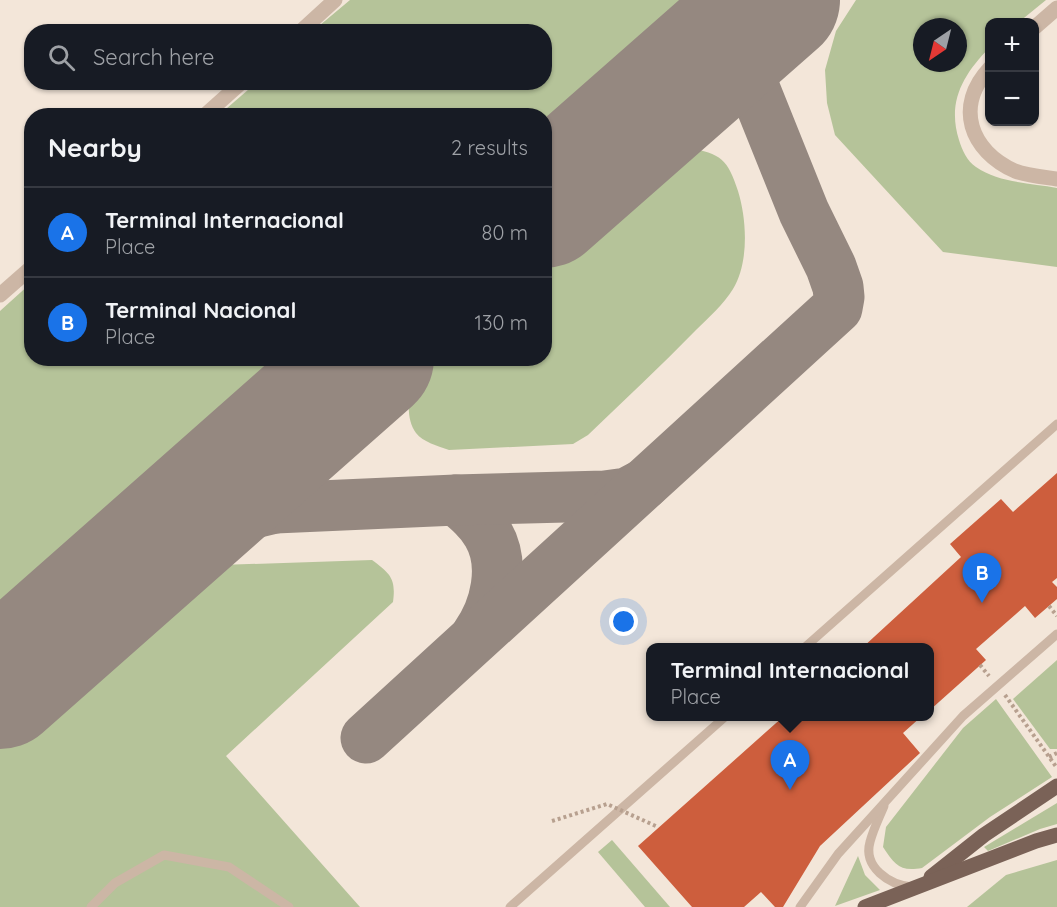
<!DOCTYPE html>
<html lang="en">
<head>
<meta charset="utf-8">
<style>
	:root { --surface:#171b24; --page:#242831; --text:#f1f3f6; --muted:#9ea1a6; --line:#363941; --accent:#1a73e8 }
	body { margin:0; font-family:Quicksand,sans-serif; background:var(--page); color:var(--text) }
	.controls { position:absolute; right:18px; top:18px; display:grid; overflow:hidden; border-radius:12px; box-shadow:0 2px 4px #0004 }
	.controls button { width:54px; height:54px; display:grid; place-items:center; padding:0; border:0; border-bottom:2px solid var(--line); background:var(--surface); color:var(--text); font:30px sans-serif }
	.compass { position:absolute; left:913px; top:18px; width:54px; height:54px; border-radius:50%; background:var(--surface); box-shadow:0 2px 4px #0004; rotate:215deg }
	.you { position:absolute; left:624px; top:622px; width:21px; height:21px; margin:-15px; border:4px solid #fff; border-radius:50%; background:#1a73e8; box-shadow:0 0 0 9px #1a73e833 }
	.badge { display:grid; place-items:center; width:39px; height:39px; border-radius:50%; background:var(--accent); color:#fff; font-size:20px; font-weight:700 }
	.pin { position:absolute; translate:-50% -50px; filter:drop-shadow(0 2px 3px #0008) }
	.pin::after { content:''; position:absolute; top:32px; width:21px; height:18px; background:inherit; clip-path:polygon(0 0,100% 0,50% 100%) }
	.popup { position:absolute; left:646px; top:643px; width:288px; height:78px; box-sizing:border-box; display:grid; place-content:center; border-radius:12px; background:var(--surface); filter:drop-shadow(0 2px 4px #0005); font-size:20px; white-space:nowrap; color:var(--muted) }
	.popup b { font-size:22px; color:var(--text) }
	.popup::after { content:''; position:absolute; left:50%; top:100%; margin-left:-12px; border:12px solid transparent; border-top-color:var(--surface) }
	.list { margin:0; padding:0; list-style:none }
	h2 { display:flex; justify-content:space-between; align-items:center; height:78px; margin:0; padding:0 24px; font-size:26px }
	h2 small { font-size:20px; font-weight:400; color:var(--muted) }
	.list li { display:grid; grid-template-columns:39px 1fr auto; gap:18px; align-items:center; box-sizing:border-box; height:90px; padding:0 24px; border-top:2px solid var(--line) }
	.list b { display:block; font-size:22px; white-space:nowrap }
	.list p { margin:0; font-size:20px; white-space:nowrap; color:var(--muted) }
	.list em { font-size:20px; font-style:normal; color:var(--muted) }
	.icon { flex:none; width:33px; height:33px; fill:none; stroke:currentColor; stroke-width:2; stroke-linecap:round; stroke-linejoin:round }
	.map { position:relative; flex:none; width:1057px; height:907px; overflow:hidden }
	.search { position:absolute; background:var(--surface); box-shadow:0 2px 4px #0004; left:24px; top:24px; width:528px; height:66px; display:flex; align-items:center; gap:15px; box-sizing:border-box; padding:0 21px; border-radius:24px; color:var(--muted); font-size:22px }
	.panel { position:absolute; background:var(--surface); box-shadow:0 2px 4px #0004; left:24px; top:108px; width:528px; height:258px; border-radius:24px }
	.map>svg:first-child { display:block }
	.green { fill:#b5c399; fill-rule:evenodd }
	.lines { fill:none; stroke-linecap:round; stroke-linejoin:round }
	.taxiway { stroke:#958880; stroke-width:51 }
	.runway { stroke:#958880; stroke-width:128 }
	.building { fill:#cd5e3d }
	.path { stroke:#b7a08f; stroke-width:4; stroke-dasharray:3 3; stroke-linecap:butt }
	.service { stroke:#ccb6a5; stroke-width:9 }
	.minor { stroke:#ccb6a5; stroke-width:15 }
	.primary { stroke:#7a6257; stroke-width:15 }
	.path-bridge { stroke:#b7a08f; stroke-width:4; stroke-dasharray:3 3; stroke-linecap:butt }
</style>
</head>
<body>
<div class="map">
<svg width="1057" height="907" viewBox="0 0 1057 907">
	<rect width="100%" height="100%" fill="#f3e6d9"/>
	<g class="green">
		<polygon points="350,0 687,0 545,126 544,116 219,115 256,83 544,82 544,32 313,31"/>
		<path d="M856,0h190l-27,22h-29l-1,26c-26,27 -42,54 -30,92 3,10 8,21 17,27 23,16 55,16 81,21v79l-114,-15 -108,-117 -8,-32 -2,-33 11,-39zM922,27h36v36h-36z"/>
		<path d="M688,148c33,5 40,12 50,43 9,29 11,72 -5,98 -9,15 -25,29 -37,41 -35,36 -72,70 -108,105l-15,9 -124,6c-11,-4 -26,-8 -33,-17 -12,-16 -8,-47 4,-62 4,-5 10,-9 14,-12l110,-1 1,-98 112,-101 14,-7z"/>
		<polygon points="31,283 32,358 281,359 0,606 0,311"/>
		<path d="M372,560c19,14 24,19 21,42l-167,154 134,151h-360v-167l164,-147 56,-28z"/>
		<polygon points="1057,660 1057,749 1050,749 1013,699"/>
		<path d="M996,699l56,78 -62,40 -68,51c-22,4 -27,-3 -39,-21l3,-20 77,-99z"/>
		<polygon points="1057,803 1057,824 1040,829 988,851 984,847"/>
		<polygon points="612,840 670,907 645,907 598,852"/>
		<polygon points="858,856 865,875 880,890 835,906"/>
		<polygon points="1057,860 1057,907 967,907 1006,875"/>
	</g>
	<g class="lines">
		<g class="taxiway">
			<path d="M702,65c25,-7 31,-4 49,15"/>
			<path d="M261,455c1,24 1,32 14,53"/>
			<path d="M456,500c12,10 24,20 32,34 18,31 8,74 -12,102"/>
			<polyline points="124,576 192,534 221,521 275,508 456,500 605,496 627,493 644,484"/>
			<path d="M366,738l471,-430 2,-11 -1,-10 -7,-20 -27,-55 -53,-132c-3,-28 3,-41 11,-68"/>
		</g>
		<g class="runway">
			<polyline points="544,204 776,0"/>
			<polyline points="0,685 370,358"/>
		</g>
	</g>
	<g class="building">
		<polygon points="1057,473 1057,578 1052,582 1057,587 1057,599 1035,618 1025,606 976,649 986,660 930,710 930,648 862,648 961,557 950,544 1001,499 1013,512"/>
		<polygon points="784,716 922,716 903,733 920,753 820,846 783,907 775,907 761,892 744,907 692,907 638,846"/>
	</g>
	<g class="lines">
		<g class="path">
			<polyline points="1049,606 1057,616"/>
			<polyline points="980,665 989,676"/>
			<polyline points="1005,695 1057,768"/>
			<polyline points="1049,757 1057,753"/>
		</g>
		<g class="service">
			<polyline points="804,648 1057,424"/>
			<path d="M884,806c-5,12 -11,24 -14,36 -7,25 19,43 42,45"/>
			<polyline points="91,907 115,883 164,855 229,867 289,907"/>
			<polyline points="510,907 726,716"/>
			<polyline points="800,907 838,854 963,716 1057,634"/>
		</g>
		<g class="minor">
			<polyline points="1034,28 1057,8"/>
			<polyline points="300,32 335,0"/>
			<path d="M990,68c-36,38 -20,83 25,103 13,5 29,6 42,8"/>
			<polyline points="204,116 242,82"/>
			<polyline points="0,295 32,267"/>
		</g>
		<g class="primary">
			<polyline points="931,877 984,835 1057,786"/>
			<polyline points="865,907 1036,841 1057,835"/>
		</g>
		<polyline class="path-bridge" points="552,821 607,804 658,827"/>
	</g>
</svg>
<div class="controls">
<button>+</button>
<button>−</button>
</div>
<svg class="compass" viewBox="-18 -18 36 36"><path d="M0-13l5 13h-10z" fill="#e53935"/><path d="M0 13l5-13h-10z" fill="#9ea1a6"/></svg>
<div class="you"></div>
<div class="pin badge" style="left:790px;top:790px">A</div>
<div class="popup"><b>Terminal Internacional</b>Place</div>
<div class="pin badge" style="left:982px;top:603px">B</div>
<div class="search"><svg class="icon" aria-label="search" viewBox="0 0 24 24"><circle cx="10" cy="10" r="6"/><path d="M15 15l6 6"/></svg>Search here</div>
<section class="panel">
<h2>Nearby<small>2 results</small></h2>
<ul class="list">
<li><span class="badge">A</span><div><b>Terminal Internacional</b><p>Place</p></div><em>80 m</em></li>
<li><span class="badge">B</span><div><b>Terminal Nacional</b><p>Place</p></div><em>130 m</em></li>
</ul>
</section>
</div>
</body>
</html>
